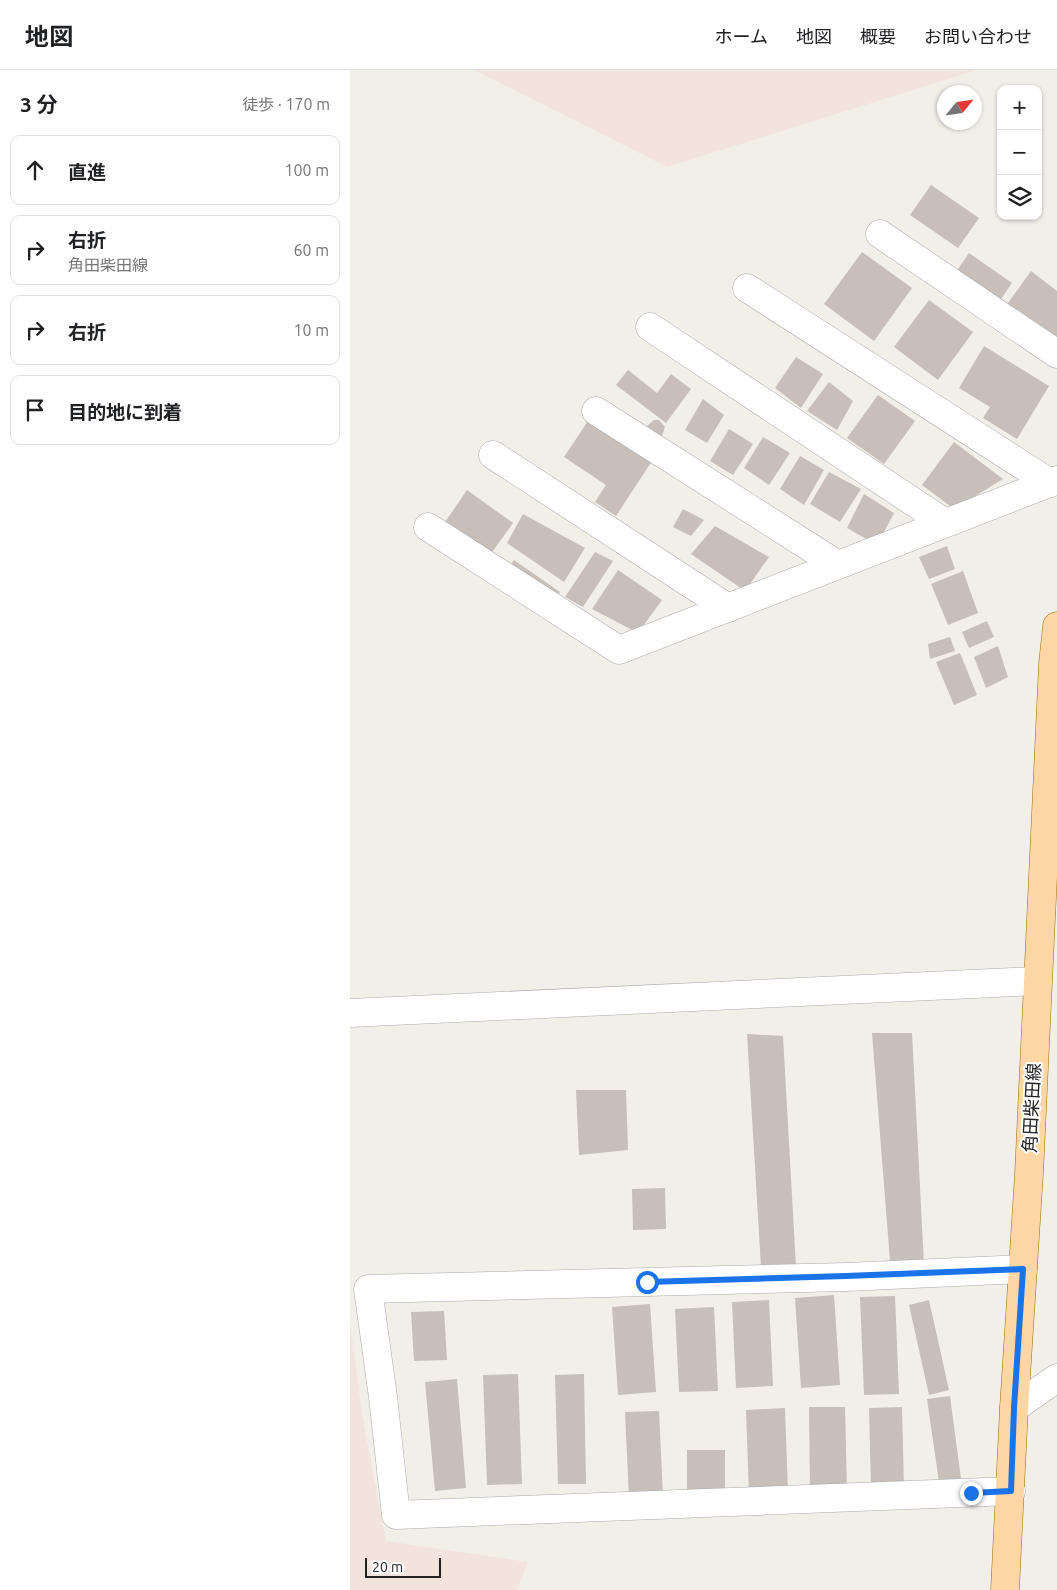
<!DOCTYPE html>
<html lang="ja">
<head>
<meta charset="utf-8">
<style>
	:root { --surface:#fff; --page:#f6f6f6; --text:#202124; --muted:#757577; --line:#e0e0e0 }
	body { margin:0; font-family:Ubuntu,"Noto Sans JP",sans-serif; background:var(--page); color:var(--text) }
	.controls { position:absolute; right:15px; top:15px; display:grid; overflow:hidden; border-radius:10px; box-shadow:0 1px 4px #0004 }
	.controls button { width:45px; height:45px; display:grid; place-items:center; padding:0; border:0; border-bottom:1px solid var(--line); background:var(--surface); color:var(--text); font:25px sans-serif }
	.compass { position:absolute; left:587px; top:15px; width:45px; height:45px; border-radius:50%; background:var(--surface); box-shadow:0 1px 4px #0004; rotate:61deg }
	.scale { position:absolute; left:15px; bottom:12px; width:76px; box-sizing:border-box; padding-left:5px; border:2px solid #222; border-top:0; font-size:14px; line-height:18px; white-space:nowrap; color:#222; -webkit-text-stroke:4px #fff; paint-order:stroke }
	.stop { position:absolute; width:15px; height:15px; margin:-11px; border:4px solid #1a73e8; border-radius:50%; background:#fff }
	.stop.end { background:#1a73e8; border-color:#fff; box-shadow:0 1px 5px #0008 }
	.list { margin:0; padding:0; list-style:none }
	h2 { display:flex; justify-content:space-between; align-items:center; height:65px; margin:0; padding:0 20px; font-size:21px }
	h2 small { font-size:16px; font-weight:400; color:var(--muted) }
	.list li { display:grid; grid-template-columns:32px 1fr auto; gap:15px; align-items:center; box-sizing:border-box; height:70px; margin:0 10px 10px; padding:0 10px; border:1px solid var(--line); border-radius:10px }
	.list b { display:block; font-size:19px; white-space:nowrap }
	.list p { margin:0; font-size:16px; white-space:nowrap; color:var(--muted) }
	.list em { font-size:16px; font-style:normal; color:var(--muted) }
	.icon { flex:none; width:28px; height:28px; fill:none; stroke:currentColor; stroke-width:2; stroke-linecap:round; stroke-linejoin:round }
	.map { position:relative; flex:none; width:707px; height:1520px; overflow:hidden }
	header { display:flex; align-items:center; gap:30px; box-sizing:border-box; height:70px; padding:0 25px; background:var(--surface); border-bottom:1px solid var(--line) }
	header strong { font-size:24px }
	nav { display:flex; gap:28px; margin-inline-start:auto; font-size:18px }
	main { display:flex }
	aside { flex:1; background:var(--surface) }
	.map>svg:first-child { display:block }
	.military { fill:#f3e3dd }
	.building { fill:#c7bfb8 }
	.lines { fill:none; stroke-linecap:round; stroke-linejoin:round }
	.minor-casing { stroke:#a9a9a9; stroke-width:29 }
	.major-casing { stroke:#a06b00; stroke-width:29 }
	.minor { stroke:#fff; stroke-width:28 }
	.major { stroke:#fcd6a4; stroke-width:28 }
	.route { stroke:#1a73e8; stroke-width:6 }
	.labels { text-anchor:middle; stroke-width:4; stroke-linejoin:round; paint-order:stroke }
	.street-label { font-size:18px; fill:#222; stroke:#fff }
</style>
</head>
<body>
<header>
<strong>地図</strong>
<nav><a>ホーム</a><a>地図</a><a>概要</a><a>お問い合わせ</a></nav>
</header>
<main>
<aside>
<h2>3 分<small>徒歩 · 170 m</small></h2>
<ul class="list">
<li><svg class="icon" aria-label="ahead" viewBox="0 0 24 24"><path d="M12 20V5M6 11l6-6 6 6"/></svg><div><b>直進</b></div><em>100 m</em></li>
<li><svg class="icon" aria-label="right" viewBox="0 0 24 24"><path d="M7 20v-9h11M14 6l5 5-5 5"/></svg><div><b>右折</b><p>角田柴田線</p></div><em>60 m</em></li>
<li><svg class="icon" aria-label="right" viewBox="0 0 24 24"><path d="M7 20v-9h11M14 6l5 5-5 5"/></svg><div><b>右折</b></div><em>10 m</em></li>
<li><svg class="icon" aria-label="arrive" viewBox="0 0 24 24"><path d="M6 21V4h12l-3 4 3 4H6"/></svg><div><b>目的地に到着</b></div></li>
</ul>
</aside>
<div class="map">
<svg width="707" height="1520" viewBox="0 0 707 1520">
	<rect width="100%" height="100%" fill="#f2efe9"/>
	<g class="military">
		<polygon points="124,0 627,0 317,97"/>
		<polygon points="0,1252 12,1344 36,1471 178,1492 167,1520 0,1520"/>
	</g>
	<g class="building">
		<polygon points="581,115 629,148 608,178 560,145"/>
		<polygon points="512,182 562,218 524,271 474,234"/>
		<polygon points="619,183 662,213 644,239 602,208"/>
		<polygon points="681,201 707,221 707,278 653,240"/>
		<polygon points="579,230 623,262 588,310 544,277"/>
		<polygon points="634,276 699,316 667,369 633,348 640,337 609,318"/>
		<polygon points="446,287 473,304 451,338 425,318"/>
		<polygon points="278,300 307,323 321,304 341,319 316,353 266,315"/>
		<polygon points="479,312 503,331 487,360 457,341"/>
		<polygon points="528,325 565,351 534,394 497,368"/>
		<polygon points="353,329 374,345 357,373 335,360"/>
		<polygon points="240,348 302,391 266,446 245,432 256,415 214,387"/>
		<polygon points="304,350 309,350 315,357 312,366 307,369 296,361 297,356"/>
		<polygon points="379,359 403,374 383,405 360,391"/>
		<polygon points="413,367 440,383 419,415 394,398"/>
		<polygon points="604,372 653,409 604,439 572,415"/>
		<polygon points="450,386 474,400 454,435 430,419"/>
		<polygon points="479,402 511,419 490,452 460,434"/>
		<polygon points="117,420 163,453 135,492 89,461"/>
		<polygon points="514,424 544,443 527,475 497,458"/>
		<polygon points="333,439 354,450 341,466 323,457"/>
		<polygon points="173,444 235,478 214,512 157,473"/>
		<polygon points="365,456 419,487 395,521 341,484"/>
		<polygon points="597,476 605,499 579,509 569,487"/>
		<polygon points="245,482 263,491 233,537 215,527"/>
		<polygon points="164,490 210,522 203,531 155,501"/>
		<polygon points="268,500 312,530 288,563 242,539"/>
		<polygon points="613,501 628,543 598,555 581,514"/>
		<polygon points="637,551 644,567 619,578 612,562"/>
		<polygon points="600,567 605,581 580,589 578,574"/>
		<polygon points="648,576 658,607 636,618 624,587"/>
		<polygon points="610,583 627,625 604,635 586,592"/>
		<polygon points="522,963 562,963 574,1194 540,1191"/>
		<polygon points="397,964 433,966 446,1197 411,1197"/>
		<polygon points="226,1020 276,1020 278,1080 229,1085"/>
		<polygon points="315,1118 316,1159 283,1160 282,1119"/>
		<polygon points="484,1225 490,1315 451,1318 445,1228"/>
		<polygon points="545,1226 549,1324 514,1325 510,1227"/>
		<polygon points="419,1230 423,1316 386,1318 382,1232"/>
		<polygon points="579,1230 599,1320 579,1325 559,1235"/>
		<polygon points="300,1234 306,1322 268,1325 262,1237"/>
		<polygon points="364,1237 368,1321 329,1322 325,1239"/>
		<polygon points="94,1241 97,1290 64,1291 61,1242"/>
		<polygon points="168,1304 172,1414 137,1415 133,1305"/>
		<polygon points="234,1304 236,1414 208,1414 205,1305"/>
		<polygon points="107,1309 116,1418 85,1421 75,1312"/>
		<polygon points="600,1326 611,1409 589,1412 577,1329"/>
		<polygon points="459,1337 495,1337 497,1421 460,1421"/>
		<polygon points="552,1337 554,1418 521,1419 519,1338"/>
		<polygon points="435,1338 438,1423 399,1424 396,1340"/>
		<polygon points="309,1341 313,1426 279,1428 275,1342"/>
		<polygon points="337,1380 375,1380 375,1428 337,1427"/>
	</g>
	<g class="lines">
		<g class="minor-casing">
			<g id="minor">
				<polyline points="530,164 707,284"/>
				<polyline points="397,218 700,413"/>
				<polyline points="300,257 595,453"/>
				<polyline points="246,341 488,495"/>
				<polyline points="143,385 378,538"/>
				<polyline points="78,457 269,580 707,410"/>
				<polyline points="0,943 687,911"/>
				<polyline points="664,1338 707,1308"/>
				<polyline points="661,1421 46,1445 33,1327 18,1219 496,1207 673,1199"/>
			</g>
		</g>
		<g class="major-casing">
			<polyline id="major" points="655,1520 664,1338 679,1104 703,594 707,556"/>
		</g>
		<use href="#minor" class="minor"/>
		<use href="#major" class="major"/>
	</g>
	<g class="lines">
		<polyline class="route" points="297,1212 496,1206 673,1199 664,1338 661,1421 621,1423"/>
	</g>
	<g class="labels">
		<g class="street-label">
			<text transform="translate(682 1038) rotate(-87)" y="6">角田柴田線</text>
		</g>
	</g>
</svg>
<div class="controls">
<button>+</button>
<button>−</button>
<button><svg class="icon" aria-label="layers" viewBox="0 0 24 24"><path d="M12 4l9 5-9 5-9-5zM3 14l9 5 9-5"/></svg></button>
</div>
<svg class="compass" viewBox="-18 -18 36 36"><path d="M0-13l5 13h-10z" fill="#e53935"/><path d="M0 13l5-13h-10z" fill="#757577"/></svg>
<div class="scale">20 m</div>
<div class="stop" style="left:297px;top:1212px"></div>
<div class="stop end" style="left:621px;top:1423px"></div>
</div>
</main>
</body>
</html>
